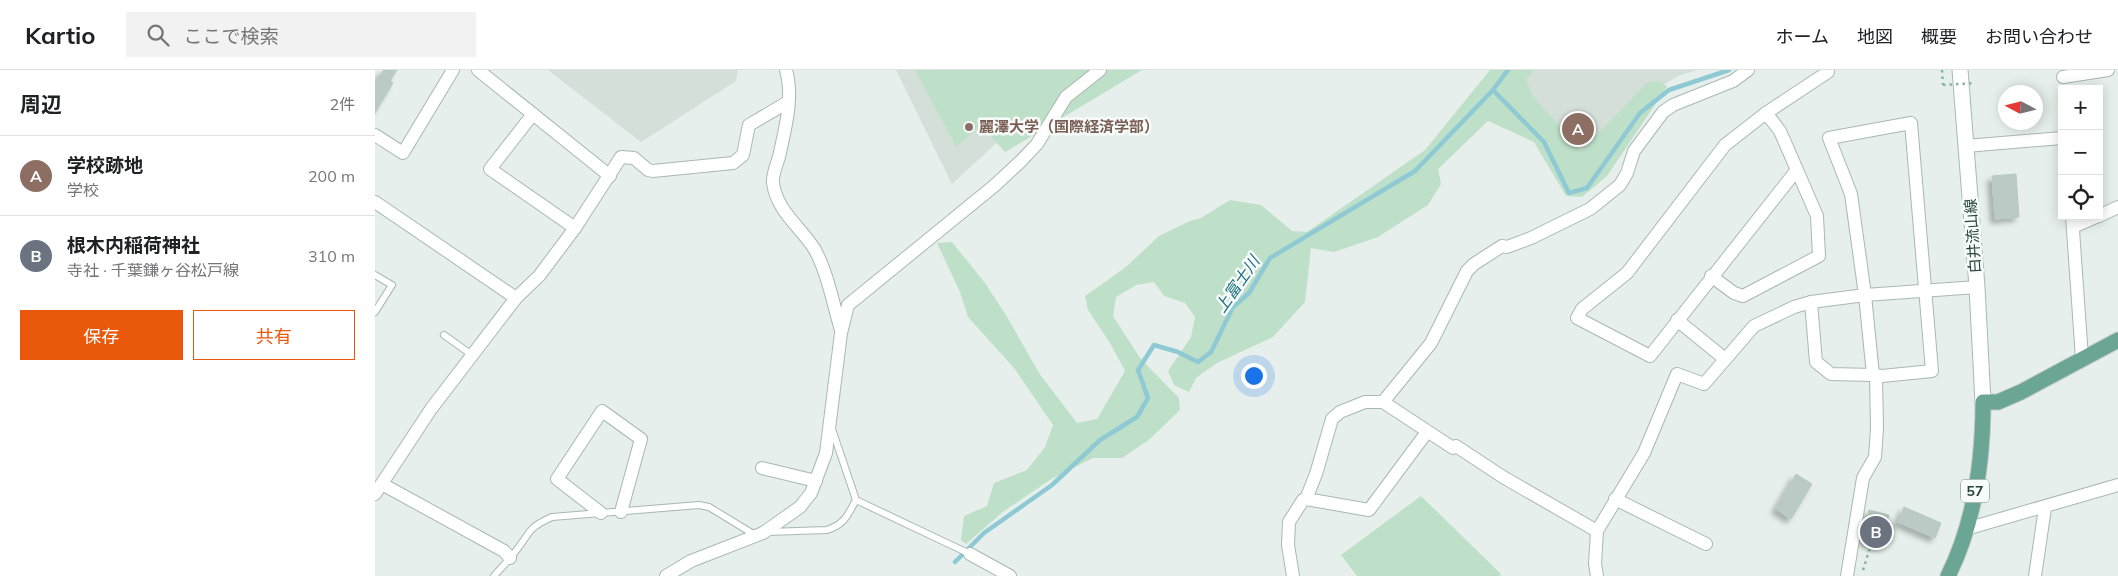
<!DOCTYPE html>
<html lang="ja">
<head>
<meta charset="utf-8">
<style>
	:root { --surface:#fff; --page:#f2f2f2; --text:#202124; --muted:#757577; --line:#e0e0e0; --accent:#ea580c }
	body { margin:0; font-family:Mulish,"Noto Sans JP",sans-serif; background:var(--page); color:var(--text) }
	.controls { position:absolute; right:15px; top:15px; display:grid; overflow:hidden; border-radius:0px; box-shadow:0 2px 12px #0003 }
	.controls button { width:45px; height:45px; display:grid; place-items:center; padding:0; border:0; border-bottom:1px solid var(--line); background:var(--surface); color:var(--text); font:25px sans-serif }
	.compass { position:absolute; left:1623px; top:15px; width:45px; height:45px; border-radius:50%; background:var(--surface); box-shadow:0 2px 12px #0003; rotate:277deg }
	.you { position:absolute; left:878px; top:305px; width:18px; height:18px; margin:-12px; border:4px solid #fff; border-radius:50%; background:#1a73e8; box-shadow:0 0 0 8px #1a73e833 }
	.badge { display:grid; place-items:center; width:32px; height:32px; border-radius:50%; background:var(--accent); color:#fff; font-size:16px; font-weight:700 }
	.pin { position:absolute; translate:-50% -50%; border:2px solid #fff; box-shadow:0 1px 5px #0006 }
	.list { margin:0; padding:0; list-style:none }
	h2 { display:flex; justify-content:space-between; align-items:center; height:65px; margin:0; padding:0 20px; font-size:21px }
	h2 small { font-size:16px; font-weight:400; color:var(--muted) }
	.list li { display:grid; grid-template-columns:32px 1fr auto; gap:15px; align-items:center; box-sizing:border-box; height:80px; padding:0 20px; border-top:1px solid var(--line) }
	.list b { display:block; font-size:19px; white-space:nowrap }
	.list p { margin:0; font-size:16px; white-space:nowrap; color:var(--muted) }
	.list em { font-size:16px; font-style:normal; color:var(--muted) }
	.actions { display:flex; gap:10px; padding:15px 20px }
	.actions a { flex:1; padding:11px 0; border:1px solid var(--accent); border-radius:0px; text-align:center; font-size:18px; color:var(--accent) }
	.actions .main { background:var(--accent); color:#fff }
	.icon { flex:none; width:28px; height:28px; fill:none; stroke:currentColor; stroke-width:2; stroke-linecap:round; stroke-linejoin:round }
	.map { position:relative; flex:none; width:1743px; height:506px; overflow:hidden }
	header { display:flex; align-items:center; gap:30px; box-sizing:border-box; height:70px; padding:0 25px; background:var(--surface); border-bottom:1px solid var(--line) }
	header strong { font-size:24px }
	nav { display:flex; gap:28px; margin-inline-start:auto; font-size:18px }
	.search { width:350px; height:45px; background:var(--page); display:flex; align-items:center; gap:12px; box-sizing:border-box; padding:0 18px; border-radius:0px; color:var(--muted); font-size:19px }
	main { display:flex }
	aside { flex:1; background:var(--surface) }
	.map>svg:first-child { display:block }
	.built { fill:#d4dfda }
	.green { fill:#bfe0c8 }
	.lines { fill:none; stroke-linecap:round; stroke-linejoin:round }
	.stream { stroke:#8ec9d4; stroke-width:4.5 }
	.building { fill:#bbcac4; stroke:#b8c9c2; filter:url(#shadow) }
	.service-casing { stroke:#a8b8b2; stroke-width:8 }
	.minor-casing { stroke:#a8b8b2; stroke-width:14 }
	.secondary-casing { stroke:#a4bbb3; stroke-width:17 }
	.primary-casing { stroke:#c2cac8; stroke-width:17 }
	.path { stroke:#86b3a5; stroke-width:2.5; stroke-dasharray:2.5 4; stroke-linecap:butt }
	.service { stroke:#fff; stroke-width:6 }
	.minor { stroke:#fff; stroke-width:12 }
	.secondary { stroke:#fff; stroke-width:15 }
	.primary { stroke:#6aa596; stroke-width:15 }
	.path-bridge { stroke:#86b3a5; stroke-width:2.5; stroke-dasharray:2.5 4; stroke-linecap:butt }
	.education-dot { fill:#8d6e63; stroke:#f7fbf9; stroke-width:2 }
	.labels { text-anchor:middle; stroke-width:5; stroke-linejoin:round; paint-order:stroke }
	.shield { fill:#f7fbf9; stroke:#637a73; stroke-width:1 }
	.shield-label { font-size:14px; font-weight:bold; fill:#24423a }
	.education-label { font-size:15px; font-weight:bold; fill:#785e54; stroke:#f7fbf9; text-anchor:start }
	.street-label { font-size:15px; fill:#24423a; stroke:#f7fbf9 }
	.water-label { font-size:16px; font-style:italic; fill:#1c6f80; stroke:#f7fbf9 }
</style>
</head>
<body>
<header>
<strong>Kartio</strong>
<div class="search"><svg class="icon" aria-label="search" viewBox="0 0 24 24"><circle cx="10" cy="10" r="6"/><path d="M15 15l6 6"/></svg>ここで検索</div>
<nav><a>ホーム</a><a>地図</a><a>概要</a><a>お問い合わせ</a></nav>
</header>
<main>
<aside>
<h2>周辺<small>2件</small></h2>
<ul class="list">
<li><span class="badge" style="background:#8d6e63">A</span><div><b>学校跡地</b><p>学校</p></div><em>200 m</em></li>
<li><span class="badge" style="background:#6b7280">B</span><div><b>根木内稲荷神社</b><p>寺社 · 千葉鎌ヶ谷松戸線</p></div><em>310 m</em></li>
</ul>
<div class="actions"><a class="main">保存</a><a>共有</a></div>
</aside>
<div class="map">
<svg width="1743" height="506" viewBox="0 0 1743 506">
	<defs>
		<filter id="shadow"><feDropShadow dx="-4.5" dy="4.5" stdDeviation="2.5" flood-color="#0004"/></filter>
	</defs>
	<rect width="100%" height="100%" fill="#e6efeb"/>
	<g class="built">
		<polygon points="173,0 363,0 361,11 266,72"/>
		<polygon points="521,0 701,0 577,114"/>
		<polygon points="1148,0 1322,0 1303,6 1278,21 1206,108 1134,20"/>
	</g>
	<g class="green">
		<polygon points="540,0 767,0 630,82 606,55 581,77"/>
		<polygon points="1115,0 1159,0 1151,9 1158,26 1206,81 1273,12 1286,11 1292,17 1232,106 1207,127 1191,126 1159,72 1113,51 1063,99 1066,114 1053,135 1003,167 959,182 936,178 930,232 898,267 842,293 821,308 814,322 799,315 793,301 816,267 820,247 810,233 789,226 779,212 761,215 741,227 738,246 765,288 804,328 805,340 775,369 747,388 718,388 678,408 629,441 591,474 586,470 589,446 612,436 619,413 652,400 670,377 678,355 639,298 593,247 585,222 562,173 577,172 610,213 631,245 664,303 702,353 722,349 750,301 735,273 713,240 710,226 751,197 784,166 815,151 826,148 855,130 886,135 917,161 932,162 1050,80"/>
		<polygon points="1046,426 1126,504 1125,506 982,506 966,485"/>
	</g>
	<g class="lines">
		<g class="stream">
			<polyline points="1118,20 1133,0"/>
			<polyline points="580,492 609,463 677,415 725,370 762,347 773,328 763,300 779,275 803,282 823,292 836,282 858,237 874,223 895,188 1040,101 1118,20 1169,72 1194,123 1212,118 1265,43 1294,20 1354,0"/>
		</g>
	</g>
	<g class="building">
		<polygon points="9,0 22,0 15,11 18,13 0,43 0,11"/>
		<polygon points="1641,104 1644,147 1620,149 1617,106"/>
		<polygon points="1421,404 1437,414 1416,449 1401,439"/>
		<polygon points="1529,437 1566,453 1560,468 1523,452"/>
		<polygon points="1494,440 1514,445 1507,475 1493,472 1493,471 1488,470"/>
	</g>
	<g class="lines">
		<g class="service-casing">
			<g id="service">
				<polyline points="0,205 17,215 0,242"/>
				<polyline points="69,265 97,285"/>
				<polyline points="457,359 481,430 595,484"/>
				<path d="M392,462l60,-2c18,-6 20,-14 29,-30"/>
				<path d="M119,506c7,-8 15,-16 21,-24 16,-20 12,-24 37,-35l147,-12 10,2 46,28"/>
			</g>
		</g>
		<g class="minor-casing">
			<g id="minor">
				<polyline points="103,0 235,106"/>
				<path d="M411,0c8,28 -1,59 -7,87 -2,7 -7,18 -6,26 4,29 28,44 42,67 13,24 18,54 26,80"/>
				<polyline points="1688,7 1733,0"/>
				<polyline points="158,44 115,99 200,158"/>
				<polyline points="0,65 28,83 78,0"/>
				<polyline points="1591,76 1687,68"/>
				<polyline points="1421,101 1275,286 1202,248 1207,239 1252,203 1350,75 1391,43 1453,2 1452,0"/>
				<polyline points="0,132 141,228"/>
				<polyline points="1697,146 1707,288"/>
				<polyline points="1724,146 1743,137"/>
				<polyline points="1698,157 1723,146"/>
				<polyline points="1336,206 1359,223 1368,226 1444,186 1442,146 1405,61 1391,43"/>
				<polyline points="1436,232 1441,292 1456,304 1498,305 1507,306 1557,301 1536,53 1454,68 1476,124 1490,225 1498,305"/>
				<polyline points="1302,250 1350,289"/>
				<polyline points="1008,332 1056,273 1092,201 1099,194 1127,176 1132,177 1156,168 1215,139 1245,115 1252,103 1259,81 1288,42 1298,35 1358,11 1373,0"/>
				<polyline points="1052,362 994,440 931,429 941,404 957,349 965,342 990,332 1008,332 1078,378 1081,376 1128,407 1222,461"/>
				<polyline points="387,398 441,411"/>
				<polyline points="7,414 129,481 135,488"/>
				<polyline points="0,424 56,339 141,228 164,206 200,158 246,87 259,88 273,100 278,101 358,93 368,85 374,55 413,32"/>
				<polyline points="1240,429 1331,474"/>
				<polyline points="226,443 182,409 227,341 266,369 246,442"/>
				<polyline points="1591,459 1743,415"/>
				<polyline points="595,484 635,506"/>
				<polyline points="291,506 316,491 388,463 425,437 436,423 451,383 466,263 473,235 619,116 646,91 662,74 691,27 725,0"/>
				<polyline points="918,506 913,475 914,452 928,430 931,429"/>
				<polyline points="1222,506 1220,494 1222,461 1269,383 1302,304 1329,314 1379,256 1419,237 1436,232 1490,225 1602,217"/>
				<polyline points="1472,506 1488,408 1500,387 1502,358 1501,305"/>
				<polyline points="1660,506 1670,438"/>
			</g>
		</g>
		<g class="secondary-casing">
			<polyline id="secondary" points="1585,0 1602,217 1608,332"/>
		</g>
		<g class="primary-casing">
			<path id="primary" d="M1573,506c26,-52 35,-116 35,-174h15l23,-10 97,-52"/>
		</g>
		<g class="path">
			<polyline points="1567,0 1568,15"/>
			<polyline points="1488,500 1495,478"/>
		</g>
		<use href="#service" class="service"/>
		<use href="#minor" class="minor"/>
		<use href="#secondary" class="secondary"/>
		<use href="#primary" class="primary"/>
		<polyline class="path-bridge" points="1568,15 1600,13"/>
	</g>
	<circle class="education-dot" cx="594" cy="57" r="5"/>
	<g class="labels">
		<rect class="shield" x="1586" y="409.5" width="28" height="23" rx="4"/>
		<g class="shield-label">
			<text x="1600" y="426">57</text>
		</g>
		<g class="education-label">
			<text x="604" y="62">麗澤大学（国際経済学部）</text>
		</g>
		<g class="street-label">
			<text transform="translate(1598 166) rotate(-94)" y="5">白井流山線</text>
		</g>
		<g class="water-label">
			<text transform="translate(862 214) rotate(-55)" y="6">上富士川</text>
		</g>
	</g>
</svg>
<div class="controls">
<button>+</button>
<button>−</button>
<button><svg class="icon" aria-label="locate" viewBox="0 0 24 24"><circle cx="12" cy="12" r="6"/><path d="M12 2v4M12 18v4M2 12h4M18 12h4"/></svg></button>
</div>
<svg class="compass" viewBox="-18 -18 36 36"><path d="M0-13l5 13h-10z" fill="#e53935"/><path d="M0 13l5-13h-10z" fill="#757577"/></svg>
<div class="you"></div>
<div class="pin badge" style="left:1203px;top:59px;background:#8d6e63">A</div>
<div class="pin badge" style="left:1501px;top:462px;background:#6b7280">B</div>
</div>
</main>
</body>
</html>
